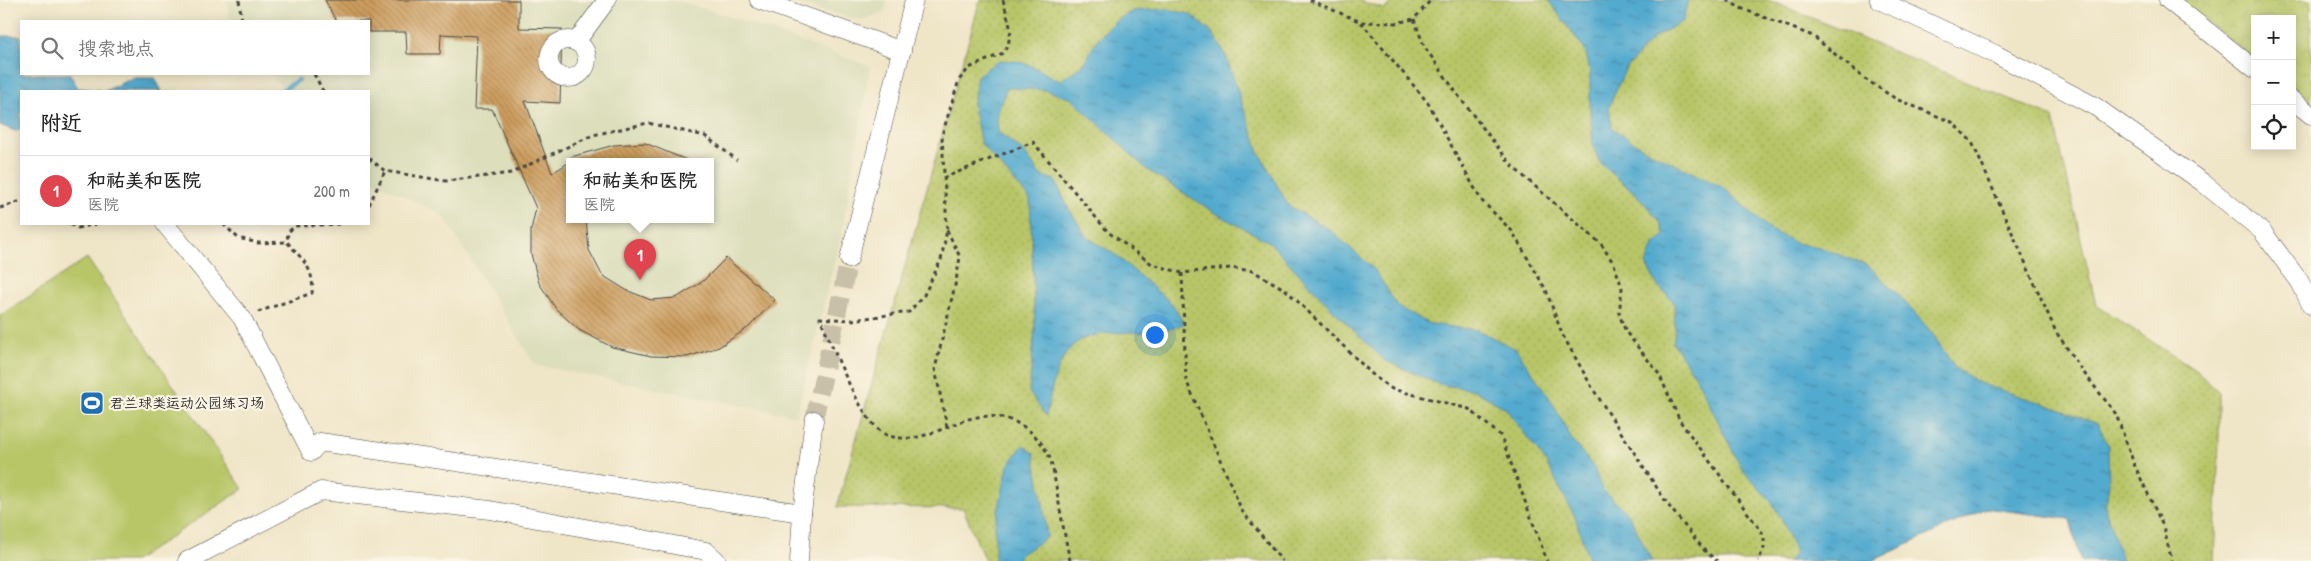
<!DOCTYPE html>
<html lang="zh">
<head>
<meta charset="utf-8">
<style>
	:root { --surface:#fff; --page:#f2f2f2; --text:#222; --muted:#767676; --line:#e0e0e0; --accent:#111827 }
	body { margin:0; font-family:"Patrick Hand","LXGW WenKai TC",sans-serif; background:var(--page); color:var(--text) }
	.controls { position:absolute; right:15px; top:15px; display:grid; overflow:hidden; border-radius:0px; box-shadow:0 2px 12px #0003 }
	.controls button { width:45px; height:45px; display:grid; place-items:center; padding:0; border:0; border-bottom:1px solid var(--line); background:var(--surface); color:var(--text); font:25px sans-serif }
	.you { position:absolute; left:1154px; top:334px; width:18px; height:18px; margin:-12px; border:4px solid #fff; border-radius:50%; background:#1a73e8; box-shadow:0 0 0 8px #1a73e833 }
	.badge { display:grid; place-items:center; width:32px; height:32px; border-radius:50%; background:var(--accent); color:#fff; font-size:16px; font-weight:700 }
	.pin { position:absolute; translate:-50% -41px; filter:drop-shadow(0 1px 2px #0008) }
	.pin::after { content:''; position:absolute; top:26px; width:18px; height:15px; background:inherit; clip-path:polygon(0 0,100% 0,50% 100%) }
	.popup { position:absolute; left:566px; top:158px; width:148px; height:65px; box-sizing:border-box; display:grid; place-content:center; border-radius:0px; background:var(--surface); filter:drop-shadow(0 1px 4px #0005); font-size:16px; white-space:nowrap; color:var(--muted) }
	.popup b { font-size:19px; color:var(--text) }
	.popup::after { content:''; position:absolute; left:50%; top:100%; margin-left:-10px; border:10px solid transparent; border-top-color:var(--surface) }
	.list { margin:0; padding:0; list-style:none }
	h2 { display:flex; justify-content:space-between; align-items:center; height:65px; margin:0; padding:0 20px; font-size:21px }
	h2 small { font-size:16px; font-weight:400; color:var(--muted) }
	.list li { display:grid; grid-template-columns:32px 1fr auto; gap:15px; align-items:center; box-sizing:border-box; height:70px; padding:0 20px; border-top:1px solid var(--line) }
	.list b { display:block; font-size:19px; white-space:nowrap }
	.list p { margin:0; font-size:16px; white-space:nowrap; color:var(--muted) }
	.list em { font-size:16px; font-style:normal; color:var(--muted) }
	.icon { flex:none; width:28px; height:28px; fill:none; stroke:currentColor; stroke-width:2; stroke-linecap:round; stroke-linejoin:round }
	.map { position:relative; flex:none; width:2311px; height:561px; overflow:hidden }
	.search { position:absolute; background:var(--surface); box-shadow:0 2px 12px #0003; left:20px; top:20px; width:350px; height:55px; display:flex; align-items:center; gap:12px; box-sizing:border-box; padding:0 18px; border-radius:0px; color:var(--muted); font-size:19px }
	.panel { position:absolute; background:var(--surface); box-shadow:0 2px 12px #0003; left:20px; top:90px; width:350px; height:135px; border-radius:0px }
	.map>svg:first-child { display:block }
	.built { fill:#dcdebc; fill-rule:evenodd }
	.grass { fill:url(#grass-dots); stroke:#72784a }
	.park { fill:url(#park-crowns); stroke:#72784a }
	.pitch { fill:#b8c668; stroke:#72784a }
	.water { fill:url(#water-ripples); stroke:#3f6a7d }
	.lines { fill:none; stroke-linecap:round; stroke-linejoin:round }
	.stream { stroke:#53aacf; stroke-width:5 }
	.building { fill:url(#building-back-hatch) }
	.minor-tunnel { stroke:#c8c0a8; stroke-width:18; stroke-dasharray:18 9; stroke-linecap:butt }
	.minor-casing { stroke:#484742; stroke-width:19 }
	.path { stroke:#484742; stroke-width:3; stroke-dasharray:4 4; stroke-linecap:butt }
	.minor { stroke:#fff; stroke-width:18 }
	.labels { text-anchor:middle; stroke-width:4.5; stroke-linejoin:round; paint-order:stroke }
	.poi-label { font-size:14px; fill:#2b2b2b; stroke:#fcf5e5; text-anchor:start }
</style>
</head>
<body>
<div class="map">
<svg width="2311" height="561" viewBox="0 0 2311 561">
	<defs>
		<pattern id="grass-dots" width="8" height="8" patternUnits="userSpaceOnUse" patternTransform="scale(1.25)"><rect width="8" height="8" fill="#b8c668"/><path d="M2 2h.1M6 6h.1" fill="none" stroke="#9eaa5a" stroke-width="1.8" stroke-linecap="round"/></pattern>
		<pattern id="park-crowns" width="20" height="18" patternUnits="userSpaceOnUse" patternTransform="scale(1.25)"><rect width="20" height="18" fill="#b8c668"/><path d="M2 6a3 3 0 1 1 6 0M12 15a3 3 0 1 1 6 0" fill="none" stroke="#9eaa5a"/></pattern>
		<pattern id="water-ripples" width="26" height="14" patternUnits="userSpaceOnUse" patternTransform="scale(1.25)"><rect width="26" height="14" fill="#53aacf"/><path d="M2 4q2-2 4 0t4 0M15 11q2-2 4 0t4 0" fill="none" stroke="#458ba8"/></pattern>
		<pattern id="building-back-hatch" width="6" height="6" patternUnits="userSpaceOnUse" patternTransform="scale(1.25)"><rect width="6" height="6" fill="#cd9e5e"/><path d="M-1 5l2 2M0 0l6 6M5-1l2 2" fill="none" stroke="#a7814e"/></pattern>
	</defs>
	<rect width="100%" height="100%" fill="#fcf5e5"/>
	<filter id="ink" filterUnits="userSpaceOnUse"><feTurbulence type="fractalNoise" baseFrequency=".02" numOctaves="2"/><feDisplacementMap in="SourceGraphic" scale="10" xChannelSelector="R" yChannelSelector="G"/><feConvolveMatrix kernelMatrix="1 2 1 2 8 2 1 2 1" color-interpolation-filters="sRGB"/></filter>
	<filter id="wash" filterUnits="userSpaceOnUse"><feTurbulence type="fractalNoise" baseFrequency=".0096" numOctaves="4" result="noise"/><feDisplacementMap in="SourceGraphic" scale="20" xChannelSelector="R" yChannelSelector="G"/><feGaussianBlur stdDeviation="1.12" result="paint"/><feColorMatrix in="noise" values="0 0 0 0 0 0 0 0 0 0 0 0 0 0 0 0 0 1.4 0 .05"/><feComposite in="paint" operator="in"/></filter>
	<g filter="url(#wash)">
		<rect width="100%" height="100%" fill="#efe5c7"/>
		<g class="built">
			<path d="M227,0h447l49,14 147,52 -28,165 -46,185 -261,-51 -92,-150 -74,-36v-88h-83l-16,-17h99v-53h-140zM570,161h140v58h-140z"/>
			<polygon points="782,0 887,0 885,12 860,20"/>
		</g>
		<polygon class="grass" points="980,0 1357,0 1384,9 1396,0 1768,0 2053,117 2096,305 2195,370 2219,392 2219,442 2214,561 2081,561 2070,519 1986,508 1872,561 985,561 963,508 837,507"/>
		<polygon class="park" points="2179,0 2311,0 2311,103 2292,88 2292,19 2255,19 2255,59"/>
		<polygon class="pitch" points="87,258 243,489 135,561 0,561 0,316"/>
		<g class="water">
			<polygon points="1548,0 1688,0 1683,21 1653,38 1625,70 1609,107 1612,128 1646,150 1724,188 1770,230 1796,243 1824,249 1869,266 1897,293 1932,333 1955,368 1981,384 2048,405 2098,424 2108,445 2109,485 2105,508 2122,561 2081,561 2070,519 1986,508 1872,561 1789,561 1795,553 1783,522 1772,503 1741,468 1696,377 1673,343 1675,331 1674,302 1657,285 1646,264 1653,245 1665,235 1659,220 1638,196 1600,163 1593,146 1590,109 1590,71 1585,50"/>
			<path d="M1166,9l24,5 23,20 12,20 34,98 29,53 42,25 44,39 24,38 32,17 47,6 39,19 35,51 21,40 22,28 8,21 27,26 23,46h-63l-14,-44 -29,-55 -41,-54 -31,-18 -36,-6 -54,-24 -52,-51 -63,-67 -52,-28 -71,-45 -74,-70 -27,-9 -38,-2 -10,24 1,20 27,21 15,22 15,5 14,29 18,28 30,19 56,49 11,19c-7,2 -15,6 -22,7 -27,4 -77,-5 -94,20 -14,18 -17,43 -22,65l-17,-24 6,-63 -5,-130 -49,-55 -8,-39 4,-29c6,-4 16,-13 23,-15 21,-4 43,11 59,20l25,-17 12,-23 18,-19 18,-11z"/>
			<polygon points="0,36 21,36 21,74 70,74 78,88 105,91 132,78 155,78 162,91 21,91 21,130 15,131 0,125"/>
			<path d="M1023,445l11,8c4,28 11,56 13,84l-27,18 -2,6h-23v-36l13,-59z"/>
		</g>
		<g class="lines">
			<g class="stream">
				<polyline points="281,91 298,80"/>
				<polyline points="242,224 243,225"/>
			</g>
		</g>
		<g id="blocks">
			<g class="building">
				<polygon points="325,0 519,0 519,28 562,29 560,103 525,101 552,173 570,162 570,219 586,219 589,250 602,275 626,290 651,300 676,298 702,282 726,258 775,300 749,327 719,347 687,357 651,356 612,347 579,330 556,309 539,283 531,254 531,230 536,208 492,109 474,109 477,36 441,34 440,54 407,54 406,32 369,32 369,21 336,21"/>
				<polygon points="645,143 689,161 572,161 571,157 614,145"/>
			</g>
		</g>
	</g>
	<g filter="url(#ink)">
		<use href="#blocks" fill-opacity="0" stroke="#484742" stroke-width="1"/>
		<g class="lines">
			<polyline class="minor-tunnel" points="814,420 849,259"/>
			<g class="minor-casing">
				<g id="minor">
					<polyline points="759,0 902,51"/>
					<polyline points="1879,0 1995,54 2096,107 2202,182 2262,231 2300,282 2311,305"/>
					<polyline points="2168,0 2255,69"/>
					<circle cx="568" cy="59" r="19"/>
					<polyline points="576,42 607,0"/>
					<polyline points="2292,100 2311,115"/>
					<polyline points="165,224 242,318 311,452 320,442 802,513"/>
					<polyline points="849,259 914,0"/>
					<polyline points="187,561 321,491 490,510 706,551 717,561"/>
					<polyline points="799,561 802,513 814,420"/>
				</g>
			</g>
			<g class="path">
				<polyline points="239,0 242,21"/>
				<path d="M1003,0l8,30 -3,15 -5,8 -34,15 -10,12 -17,55 5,95 -6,30 -17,35 -15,17 -57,8 -32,-2c12,26 42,108 67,117 24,9 48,-3 70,-12 37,-16 74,-3 92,33 4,9 5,21 7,30 4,25 9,50 14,75"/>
				<polyline points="1310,0 1361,22 1396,23 1414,19 1431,0"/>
				<polyline points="1727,0 1740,8 1813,36 1865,79 1896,99 1952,122 1972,142 2056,332 2084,373 2116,414 2134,464 2163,526 2172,561"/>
				<polyline points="1414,19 1424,46 1460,98 1513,167 1601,244 1614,264 1622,288 1619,314 1626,332 1659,374 1680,421 1764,535 1764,548 1758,561"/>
				<polyline points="1361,22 1428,103 1481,200 1512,231 1546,290 1562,334 1593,389 1668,505 1705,551 1717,561"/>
				<polyline points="314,74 323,91"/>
				<polyline points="369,158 385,171 446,181 511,173 593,135 648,123 705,136 737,160"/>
				<polyline points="943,178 1033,142 1108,232 1152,264 1182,273 1230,268 1253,271 1286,290 1375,377 1392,389 1469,409 1501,436 1547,561"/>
				<polyline points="369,205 385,171"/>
				<polyline points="0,208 21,201"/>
				<polyline points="70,224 78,228 96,224"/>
				<polyline points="223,224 238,238 258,243 287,242"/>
				<polyline points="1182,273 1186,380 1242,511 1282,561"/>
				<path d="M258,312l54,-19c3,-24 -10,-34 -25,-51l1,-10 7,-6 45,-2"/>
				<polyline points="947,427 935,369 956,281 960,257 947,230"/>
			</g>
			<use href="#minor" class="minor"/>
		</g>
	</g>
	<defs>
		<g id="stadium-square" transform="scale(1.25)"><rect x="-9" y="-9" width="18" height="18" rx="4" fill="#1f6fb2" stroke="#fcf5e5"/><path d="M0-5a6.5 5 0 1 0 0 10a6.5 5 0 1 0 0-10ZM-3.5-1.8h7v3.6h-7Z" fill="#fff"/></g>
	</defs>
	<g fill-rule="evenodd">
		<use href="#stadium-square" x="92" y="403"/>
	</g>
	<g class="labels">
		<g class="poi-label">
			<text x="110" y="408">君兰球类运动公园练习场</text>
		</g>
	</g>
</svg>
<div class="controls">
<button>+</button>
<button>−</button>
<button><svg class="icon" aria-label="locate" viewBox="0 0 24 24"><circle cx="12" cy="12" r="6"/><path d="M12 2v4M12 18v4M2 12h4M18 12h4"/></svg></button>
</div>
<div class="you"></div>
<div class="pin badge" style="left:640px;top:280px;background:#e0444e">1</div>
<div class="popup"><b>和祐美和医院</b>医院</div>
<div class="search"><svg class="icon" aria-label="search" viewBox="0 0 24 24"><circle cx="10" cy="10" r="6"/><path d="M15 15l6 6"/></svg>搜索地点</div>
<section class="panel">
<h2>附近<small></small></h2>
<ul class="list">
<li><span class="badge" style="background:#e0444e">1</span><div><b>和祐美和医院</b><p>医院</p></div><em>200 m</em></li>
</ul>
</section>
</div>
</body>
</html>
